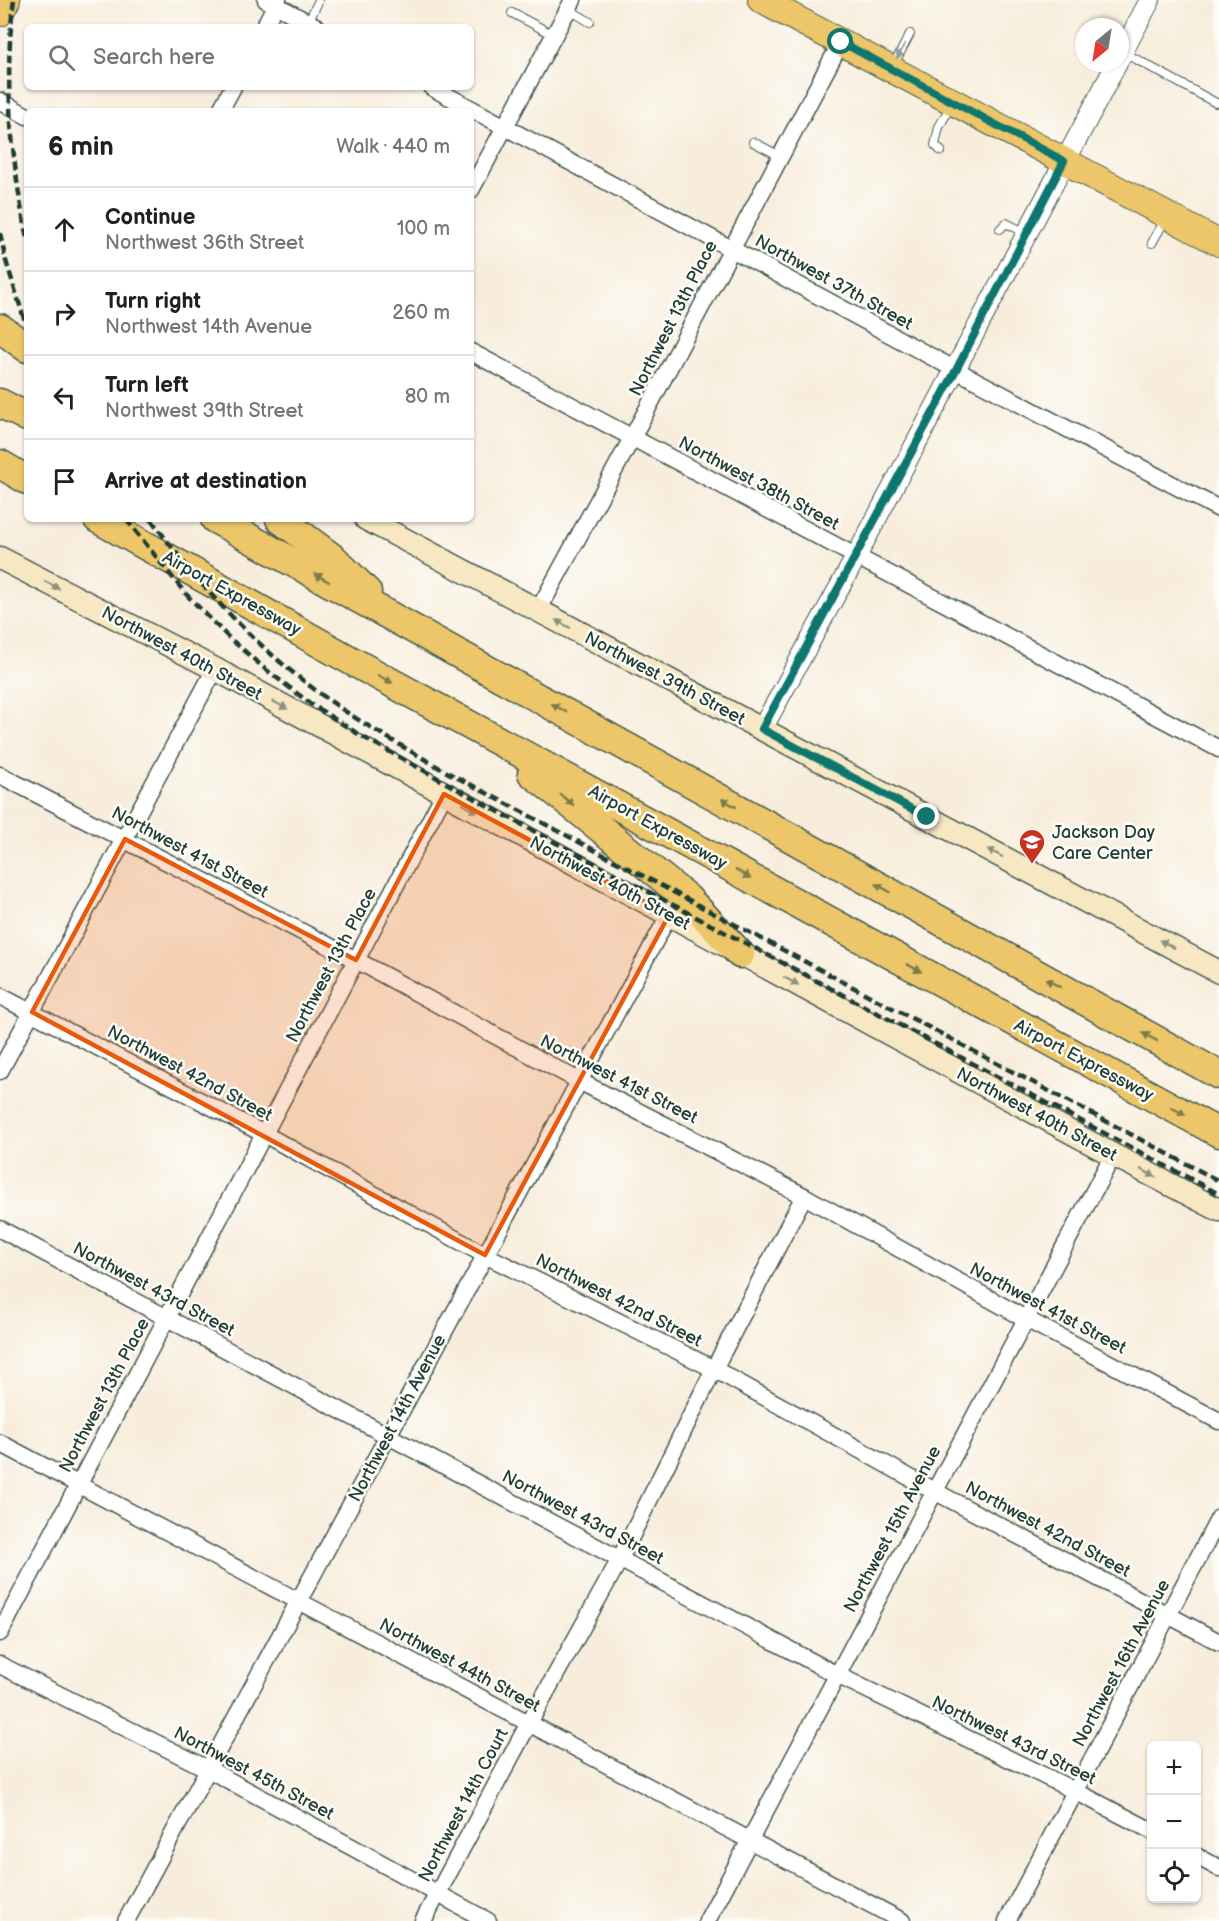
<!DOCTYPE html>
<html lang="en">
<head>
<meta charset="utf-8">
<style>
	:root { --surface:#fff; --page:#f2f2f2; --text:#202124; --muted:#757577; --line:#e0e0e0 }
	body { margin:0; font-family:"Balsamiq Sans",sans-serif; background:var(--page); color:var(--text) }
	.controls { position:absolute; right:18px; bottom:18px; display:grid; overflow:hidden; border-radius:9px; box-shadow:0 2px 4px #0004 }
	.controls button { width:54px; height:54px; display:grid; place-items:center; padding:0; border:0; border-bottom:2px solid var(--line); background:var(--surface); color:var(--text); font:30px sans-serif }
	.compass { position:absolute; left:1075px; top:18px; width:54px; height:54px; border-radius:50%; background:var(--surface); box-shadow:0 2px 4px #0004; rotate:210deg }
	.stop { position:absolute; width:18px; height:18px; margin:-14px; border:4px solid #0f766e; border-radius:50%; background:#fff }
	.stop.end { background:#0f766e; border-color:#fff; box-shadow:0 2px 6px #0008 }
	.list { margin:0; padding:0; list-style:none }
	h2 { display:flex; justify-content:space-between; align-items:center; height:78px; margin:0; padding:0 24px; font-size:26px }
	h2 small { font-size:20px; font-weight:400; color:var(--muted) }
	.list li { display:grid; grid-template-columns:39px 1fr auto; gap:18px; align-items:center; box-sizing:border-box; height:84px; padding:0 24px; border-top:2px solid var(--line) }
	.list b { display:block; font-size:22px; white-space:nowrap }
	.list p { margin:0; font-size:20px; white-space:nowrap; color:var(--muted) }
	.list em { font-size:20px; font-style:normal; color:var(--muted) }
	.icon { flex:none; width:33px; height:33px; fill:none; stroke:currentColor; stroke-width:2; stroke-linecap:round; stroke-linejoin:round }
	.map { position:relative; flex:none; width:1219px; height:1921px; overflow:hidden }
	.search { position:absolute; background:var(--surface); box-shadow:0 2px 4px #0004; left:24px; top:24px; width:450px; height:66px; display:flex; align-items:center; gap:15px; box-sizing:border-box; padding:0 21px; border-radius:9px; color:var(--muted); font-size:22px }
	.panel { position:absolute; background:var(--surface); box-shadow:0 2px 4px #0004; left:24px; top:108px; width:450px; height:414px; border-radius:9px }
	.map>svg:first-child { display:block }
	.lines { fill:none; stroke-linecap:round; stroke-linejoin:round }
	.service-casing { stroke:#40574d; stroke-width:10 }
	.minor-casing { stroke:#40574d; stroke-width:19 }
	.tertiary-casing { stroke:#40574d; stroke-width:22 }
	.secondary-casing { stroke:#40574d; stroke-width:25 }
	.primary-casing { stroke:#40574d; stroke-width:28 }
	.motorway-casing { stroke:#40574d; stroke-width:31 }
	.service { stroke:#fff; stroke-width:8 }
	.minor { stroke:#fff; stroke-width:16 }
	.tertiary { stroke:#fff; stroke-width:20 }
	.secondary { stroke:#f7e8c3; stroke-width:22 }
	.primary { stroke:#ecc669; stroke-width:26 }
	.motorway { stroke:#ecc669; stroke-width:28 }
	.rail { stroke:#1f3d34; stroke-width:4.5; stroke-dasharray:9 4.5; stroke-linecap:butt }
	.oneway { fill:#8f9e9a }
	.oneway2 { fill:#7b7b4c }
	.oneway3 { fill:#8b927c }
	.route { stroke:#0f766e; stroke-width:8 }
	.marked { fill:#e8590c; fill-opacity:0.2; stroke:#e8590c; stroke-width:4.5; stroke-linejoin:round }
	.labels { text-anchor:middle; stroke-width:5; stroke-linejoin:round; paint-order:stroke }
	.street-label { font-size:18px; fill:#1f3d34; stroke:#fdfcf7 }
	.poi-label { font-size:18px; fill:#1f3d34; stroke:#fdfcf7; text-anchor:start }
</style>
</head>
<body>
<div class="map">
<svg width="1219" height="1921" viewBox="0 0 1219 1921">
	<rect width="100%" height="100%" fill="#fdfcf7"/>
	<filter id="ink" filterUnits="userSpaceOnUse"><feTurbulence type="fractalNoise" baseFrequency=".0167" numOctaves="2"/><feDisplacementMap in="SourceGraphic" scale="12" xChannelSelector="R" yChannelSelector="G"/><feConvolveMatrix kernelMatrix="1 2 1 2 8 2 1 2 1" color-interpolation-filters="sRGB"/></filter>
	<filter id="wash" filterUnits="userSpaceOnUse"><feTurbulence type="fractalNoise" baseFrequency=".008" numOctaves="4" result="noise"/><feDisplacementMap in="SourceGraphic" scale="24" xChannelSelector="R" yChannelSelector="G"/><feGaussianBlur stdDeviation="1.35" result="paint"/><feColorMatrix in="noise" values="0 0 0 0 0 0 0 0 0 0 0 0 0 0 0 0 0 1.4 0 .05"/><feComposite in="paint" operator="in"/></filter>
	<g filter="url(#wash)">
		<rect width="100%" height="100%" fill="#f8eddc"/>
	</g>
	<g filter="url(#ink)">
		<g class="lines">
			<g class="service-casing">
				<g id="service">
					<polyline points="568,9 590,22"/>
					<polyline points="512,13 554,35"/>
					<polyline points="308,22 318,2"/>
					<polyline points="1123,52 1216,103"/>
					<polyline points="892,68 910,34"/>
					<polyline points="753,142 780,156"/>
					<polyline points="941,151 935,145 939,127 951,105"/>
					<polyline points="1000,229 1006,223 1026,233"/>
					<polyline points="1152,243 1166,218"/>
				</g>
			</g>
			<g class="minor-casing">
				<g id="minor">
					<polyline points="266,0 317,27"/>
					<polyline points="264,27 278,0"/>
					<polyline points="431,87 956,370 1219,509"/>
					<polyline points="0,101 27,116"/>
					<polyline points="220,111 233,87"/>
					<polyline points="471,190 573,0"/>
					<polyline points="471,352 1219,749"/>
					<polyline points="538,611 632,438 841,42"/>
					<polyline points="0,775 356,960 579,1081 804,1196 1026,1319 1219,1421"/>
					<polyline points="0,996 264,1134 485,1255 714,1369 934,1491 1219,1642"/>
					<polyline points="0,1071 215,669"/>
					<polyline points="0,1229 837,1675 1075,1791 1152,1831"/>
					<polyline points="0,1443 902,1921"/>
					<polyline points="0,1633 444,794"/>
					<polyline points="0,1665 208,1769 488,1921"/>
					<polyline points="1196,1856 1219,1868"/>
					<polyline points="126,1921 669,915"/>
					<polyline points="423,1921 529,1723 620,1559 714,1369 804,1196"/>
					<polyline points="707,1921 1113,1155"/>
					<polyline points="1007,1921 1219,1518"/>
				</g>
			</g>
			<g class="tertiary-casing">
				<g id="tertiary">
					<polyline points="1120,57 1150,0"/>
					<polyline points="762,729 856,557 1117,63"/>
				</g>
			</g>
			<g class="secondary-casing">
				<g id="secondary">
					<polyline points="366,519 1219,972"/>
					<polyline points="0,558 215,669 1113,1155 1219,1210"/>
				</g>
			</g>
			<g class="primary-casing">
				<g id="primary">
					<polyline points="761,0 1219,243"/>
					<polyline points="0,13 7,0"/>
				</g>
			</g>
			<g class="motorway-casing">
				<g id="motorway">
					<polyline points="0,328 27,348"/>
					<polyline points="0,403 27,417"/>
					<polyline points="0,464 27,480"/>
					<polyline points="98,519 359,665 1219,1133"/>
					<polyline points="215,519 1219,1075"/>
					<polyline points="280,519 334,559 367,592"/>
					<polyline points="532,773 687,898 740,954"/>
				</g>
			</g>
			<use href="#service" class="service"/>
			<use href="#minor" class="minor"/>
			<use href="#tertiary" class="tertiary"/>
			<use href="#secondary" class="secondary"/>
			<use href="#primary" class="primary"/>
			<use href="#motorway" class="motorway"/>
			<g class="rail">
				<path d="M14,0c-11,76 -2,165 13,239"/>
				<polyline points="0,233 6,261 27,328"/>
				<polyline points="126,519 185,593 227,636 264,668 311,704 363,737 528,828 1219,1194"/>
				<path d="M151,519c47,66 102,125 167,173 40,30 84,54 127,79l774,410"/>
			</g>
		</g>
		<defs><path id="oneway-solid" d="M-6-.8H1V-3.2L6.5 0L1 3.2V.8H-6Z" transform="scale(1.5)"/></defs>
		<use class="oneway" href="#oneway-solid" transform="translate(901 51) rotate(118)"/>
		<g class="oneway2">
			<use href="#oneway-solid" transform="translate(322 578) rotate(-151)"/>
			<use href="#oneway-solid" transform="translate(385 679) rotate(28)"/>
			<use href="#oneway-solid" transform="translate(559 708) rotate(-151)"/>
			<use href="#oneway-solid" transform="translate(567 800) rotate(40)"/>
			<use href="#oneway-solid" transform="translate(729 803) rotate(-151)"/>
			<use href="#oneway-solid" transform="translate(743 874) rotate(29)"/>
			<use href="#oneway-solid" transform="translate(883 888) rotate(-151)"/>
			<use href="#oneway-solid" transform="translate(914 968) rotate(29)"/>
			<use href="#oneway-solid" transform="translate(1053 983) rotate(-151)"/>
			<use href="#oneway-solid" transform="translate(1150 1037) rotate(-151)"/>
			<use href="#oneway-solid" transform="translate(1178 1111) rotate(28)"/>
		</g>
		<g class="oneway3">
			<use href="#oneway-solid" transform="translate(52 585) rotate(27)"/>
			<use href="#oneway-solid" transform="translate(563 624) rotate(-152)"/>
			<use href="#oneway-solid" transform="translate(280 705) rotate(28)"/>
			<use href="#oneway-solid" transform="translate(470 808) rotate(28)"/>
			<use href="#oneway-solid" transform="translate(995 853) rotate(-152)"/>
			<use href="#oneway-solid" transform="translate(1167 944) rotate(-152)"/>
			<use href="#oneway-solid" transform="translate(791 981) rotate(28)"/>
			<use href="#oneway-solid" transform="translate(1148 1173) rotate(27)"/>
		</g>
	</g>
	<g class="lines" filter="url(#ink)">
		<polyline class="route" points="841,42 1064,161 956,370 762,729 927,817"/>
	</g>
	<path class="marked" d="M444,794l225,121 -184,340 -453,-243 93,-173 231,121z"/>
	<defs>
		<g id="school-pin" transform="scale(1.35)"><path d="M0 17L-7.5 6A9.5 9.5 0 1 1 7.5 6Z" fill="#c8321e" stroke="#fdfcf7"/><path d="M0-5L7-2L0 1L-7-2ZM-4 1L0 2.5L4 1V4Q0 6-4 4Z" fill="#fff"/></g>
	</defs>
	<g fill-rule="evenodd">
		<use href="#school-pin" x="1032" y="842"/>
	</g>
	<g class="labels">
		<g class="street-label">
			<text transform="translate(834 282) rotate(29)" y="6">Northwest 37th Street</text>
			<text transform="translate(673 318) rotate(-63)" y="6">Northwest 13th Place</text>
			<text transform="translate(759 483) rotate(28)" y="6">Northwest 38th Street</text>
			<text transform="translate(232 593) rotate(29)" y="6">Airport Expressway</text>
			<text transform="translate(182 653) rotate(28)" y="6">Northwest 40th Street</text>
			<text transform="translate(665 678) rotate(28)" y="6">Northwest 39th Street</text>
			<text transform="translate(658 827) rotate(29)" y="6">Airport Expressway</text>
			<text transform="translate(190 852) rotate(28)" y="6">Northwest 41st Street</text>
			<text transform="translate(610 883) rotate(28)" y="6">Northwest 40th Street</text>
			<text transform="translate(331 965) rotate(-62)" y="6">Northwest 13th Place</text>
			<text transform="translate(1084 1060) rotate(28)" y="6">Airport Expressway</text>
			<text transform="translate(190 1073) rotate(28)" y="6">Northwest 42nd Street</text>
			<text transform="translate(619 1079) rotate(27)" y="6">Northwest 41st Street</text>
			<text transform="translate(1037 1114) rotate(28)" y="6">Northwest 40th Street</text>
			<text transform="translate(154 1289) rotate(28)" y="6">Northwest 43rd Street</text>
			<text transform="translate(619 1300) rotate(27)" y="6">Northwest 42nd Street</text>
			<text transform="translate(1048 1308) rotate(28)" y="6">Northwest 41st Street</text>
			<text transform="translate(104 1395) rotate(-62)" y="6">Northwest 13th Place</text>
			<text transform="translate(397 1418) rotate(-62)" y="6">Northwest 14th Avenue</text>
			<text transform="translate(583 1517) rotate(28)" y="6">Northwest 43rd Street</text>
			<text transform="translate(892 1529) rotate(-62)" y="6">Northwest 15th Avenue</text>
			<text transform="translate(1048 1529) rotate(28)" y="6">Northwest 42nd Street</text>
			<text transform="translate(1121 1663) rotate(-62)" y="6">Northwest 16th Avenue</text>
			<text transform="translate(460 1665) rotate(28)" y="6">Northwest 44th Street</text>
			<text transform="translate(1014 1740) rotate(26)" y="6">Northwest 43rd Street</text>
			<text transform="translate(254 1773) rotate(28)" y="6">Northwest 45th Street</text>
			<text transform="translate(463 1805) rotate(-62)" y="6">Northwest 14th Court</text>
		</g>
		<g class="poi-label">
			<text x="1052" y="838">Jackson Day<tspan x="1052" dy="21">Care Center</tspan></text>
		</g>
	</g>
</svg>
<div class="controls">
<button>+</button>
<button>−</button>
<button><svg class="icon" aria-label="locate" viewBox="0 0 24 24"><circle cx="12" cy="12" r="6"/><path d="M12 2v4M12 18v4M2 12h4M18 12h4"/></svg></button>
</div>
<svg class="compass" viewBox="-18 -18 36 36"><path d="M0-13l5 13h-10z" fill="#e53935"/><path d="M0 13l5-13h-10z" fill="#757577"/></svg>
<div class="stop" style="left:841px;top:42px"></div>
<div class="stop end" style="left:927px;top:817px"></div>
<div class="search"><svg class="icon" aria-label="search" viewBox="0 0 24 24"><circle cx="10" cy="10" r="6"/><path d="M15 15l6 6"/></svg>Search here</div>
<section class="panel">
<h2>6 min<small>Walk · 440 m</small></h2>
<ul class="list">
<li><svg class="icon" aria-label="ahead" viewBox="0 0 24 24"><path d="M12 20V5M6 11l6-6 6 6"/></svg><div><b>Continue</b><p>Northwest 36th Street</p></div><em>100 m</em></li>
<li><svg class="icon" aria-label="right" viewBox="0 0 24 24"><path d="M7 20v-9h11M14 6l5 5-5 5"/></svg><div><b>Turn right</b><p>Northwest 14th Avenue</p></div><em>260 m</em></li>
<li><svg class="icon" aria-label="left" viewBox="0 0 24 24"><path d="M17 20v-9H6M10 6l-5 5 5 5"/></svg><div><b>Turn left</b><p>Northwest 39th Street</p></div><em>80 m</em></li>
<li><svg class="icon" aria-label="arrive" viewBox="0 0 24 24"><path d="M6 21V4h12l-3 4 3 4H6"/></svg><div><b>Arrive at destination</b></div></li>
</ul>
</section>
</div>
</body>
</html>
